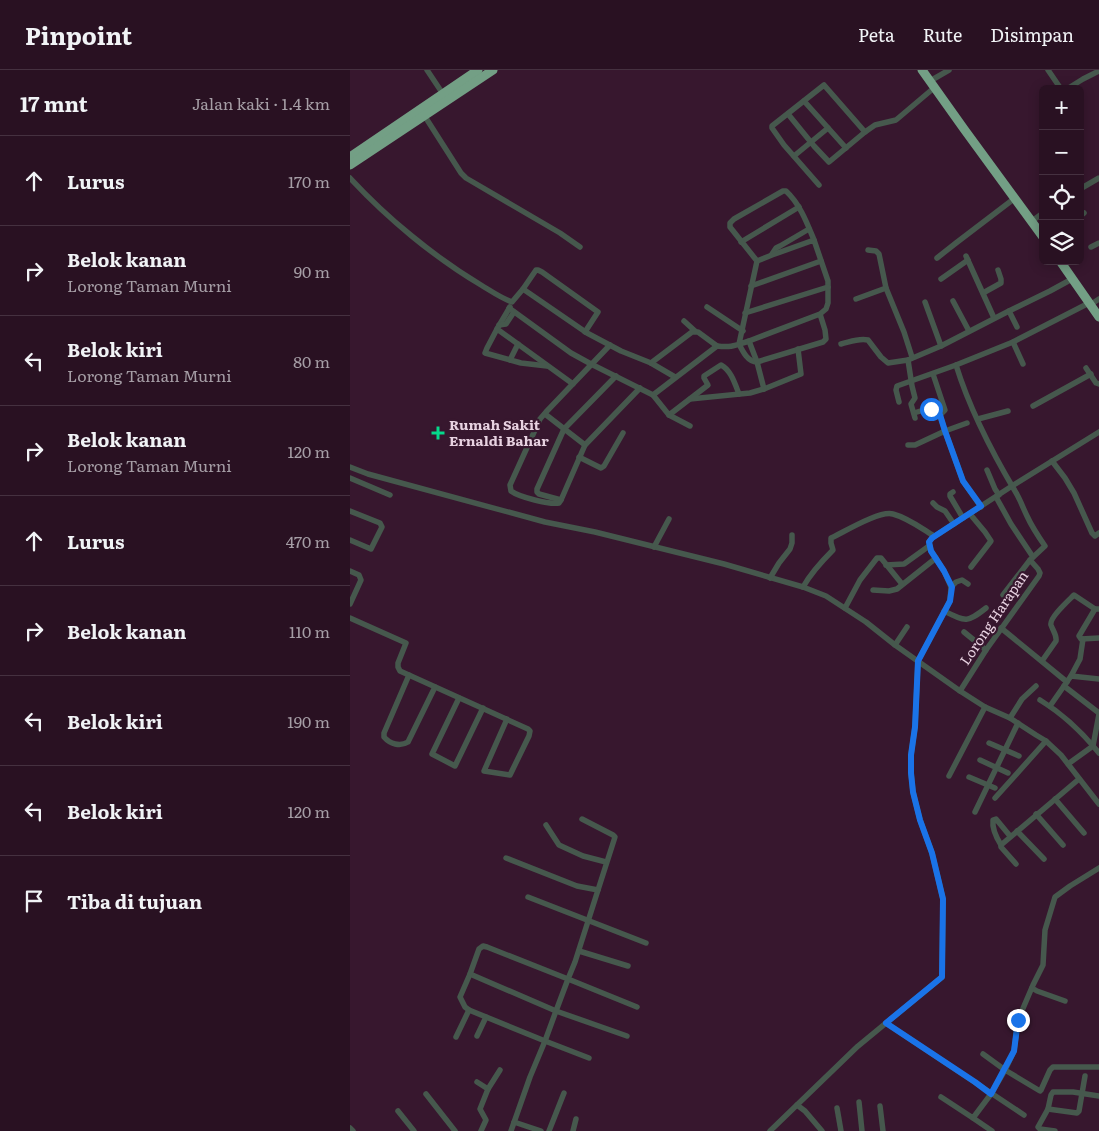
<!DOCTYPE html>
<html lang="id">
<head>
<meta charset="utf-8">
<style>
	:root { --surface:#291122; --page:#311a2a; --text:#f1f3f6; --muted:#a59da5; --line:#453140 }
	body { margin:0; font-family:Literata,serif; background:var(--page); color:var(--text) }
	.controls { position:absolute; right:15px; top:15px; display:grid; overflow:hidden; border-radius:8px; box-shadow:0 2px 12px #0003 }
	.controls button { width:45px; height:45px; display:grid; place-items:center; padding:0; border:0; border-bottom:1px solid var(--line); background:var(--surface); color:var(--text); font:25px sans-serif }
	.stop { position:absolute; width:15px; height:15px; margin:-11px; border:4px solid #1a73e8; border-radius:50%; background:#fff }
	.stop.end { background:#1a73e8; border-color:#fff; box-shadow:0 1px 5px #0008 }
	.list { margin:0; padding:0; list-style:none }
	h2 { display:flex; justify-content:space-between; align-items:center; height:65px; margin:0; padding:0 20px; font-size:21px }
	h2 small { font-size:16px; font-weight:400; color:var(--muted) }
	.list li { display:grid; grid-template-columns:32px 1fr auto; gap:15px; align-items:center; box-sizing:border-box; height:90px; padding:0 20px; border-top:1px solid var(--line) }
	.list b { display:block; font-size:19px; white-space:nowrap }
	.list p { margin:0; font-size:16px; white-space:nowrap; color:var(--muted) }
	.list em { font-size:16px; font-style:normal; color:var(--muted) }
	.icon { flex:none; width:28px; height:28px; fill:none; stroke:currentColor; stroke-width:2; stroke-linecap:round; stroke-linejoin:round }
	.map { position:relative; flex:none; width:749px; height:1061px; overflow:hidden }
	header { display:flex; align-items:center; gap:30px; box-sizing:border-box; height:70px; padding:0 25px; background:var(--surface); border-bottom:1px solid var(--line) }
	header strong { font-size:24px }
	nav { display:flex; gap:28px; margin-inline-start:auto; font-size:18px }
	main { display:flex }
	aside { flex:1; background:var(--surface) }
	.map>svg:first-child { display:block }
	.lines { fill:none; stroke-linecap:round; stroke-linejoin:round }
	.minor { stroke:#46584d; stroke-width:5.5 }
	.highway { stroke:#739f85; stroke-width:9 }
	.route { stroke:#1a73e8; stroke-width:6 }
	.poi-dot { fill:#05d98b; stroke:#37172e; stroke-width:2 }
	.labels { text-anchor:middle; stroke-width:4.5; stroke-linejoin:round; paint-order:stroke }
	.poi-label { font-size:14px; font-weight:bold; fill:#e8d2e1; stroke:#37172e; text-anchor:start }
	.street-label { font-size:14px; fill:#e8d2e1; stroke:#37172e }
</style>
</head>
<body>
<header>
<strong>Pinpoint</strong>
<nav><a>Peta</a><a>Rute</a><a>Disimpan</a></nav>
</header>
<main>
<aside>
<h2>17 mnt<small>Jalan kaki · 1.4 km</small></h2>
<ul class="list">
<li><svg class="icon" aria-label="ahead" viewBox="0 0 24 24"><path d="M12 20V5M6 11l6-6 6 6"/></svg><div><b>Lurus</b></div><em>170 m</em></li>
<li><svg class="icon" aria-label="right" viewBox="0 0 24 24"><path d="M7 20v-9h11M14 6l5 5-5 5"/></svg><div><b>Belok kanan</b><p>Lorong Taman Murni</p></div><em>90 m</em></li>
<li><svg class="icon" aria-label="left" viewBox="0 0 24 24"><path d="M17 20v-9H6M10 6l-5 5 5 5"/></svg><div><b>Belok kiri</b><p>Lorong Taman Murni</p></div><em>80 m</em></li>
<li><svg class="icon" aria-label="right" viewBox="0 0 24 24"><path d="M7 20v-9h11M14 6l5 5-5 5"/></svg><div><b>Belok kanan</b><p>Lorong Taman Murni</p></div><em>120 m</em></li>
<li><svg class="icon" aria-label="ahead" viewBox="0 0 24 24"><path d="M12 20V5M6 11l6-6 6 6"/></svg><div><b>Lurus</b></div><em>470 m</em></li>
<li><svg class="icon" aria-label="right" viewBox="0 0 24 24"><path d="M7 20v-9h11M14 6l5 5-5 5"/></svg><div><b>Belok kanan</b></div><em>110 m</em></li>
<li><svg class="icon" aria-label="left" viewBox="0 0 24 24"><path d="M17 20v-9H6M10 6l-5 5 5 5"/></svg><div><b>Belok kiri</b></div><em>190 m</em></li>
<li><svg class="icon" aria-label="left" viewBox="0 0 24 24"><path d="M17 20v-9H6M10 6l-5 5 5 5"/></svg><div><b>Belok kiri</b></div><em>120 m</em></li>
<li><svg class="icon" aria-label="arrive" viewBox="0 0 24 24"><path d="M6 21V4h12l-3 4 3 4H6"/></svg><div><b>Tiba di tujuan</b></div></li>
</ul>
</aside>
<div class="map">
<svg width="749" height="1061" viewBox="0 0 749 1061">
	<rect width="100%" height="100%" fill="#37172e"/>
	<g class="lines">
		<g class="minor">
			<polyline points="77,0 93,24"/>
			<polyline points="698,0 711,19"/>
			<polyline points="580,11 599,0"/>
			<polyline points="717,19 733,9 749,1"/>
			<polyline points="454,31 496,78"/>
			<polyline points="438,44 464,76 479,92 515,62 525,55 546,50 585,17"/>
			<polyline points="74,45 111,103 116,108 210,163 230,177"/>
			<polyline points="444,86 478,58"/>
			<path d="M0,108c37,40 84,79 131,107 10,6 20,13 31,17l11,-13 64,44 34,18 30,12 24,14"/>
			<polyline points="469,115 434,75 422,58 422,56 474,15 515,62"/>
			<polyline points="730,119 749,108"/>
			<polyline points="730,146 734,143"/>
			<polyline points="682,151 693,143"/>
			<polyline points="391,172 449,137"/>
			<polyline points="741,177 749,173"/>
			<polyline points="518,180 526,181 529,184 536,218 554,262 562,287"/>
			<polyline points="422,184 426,178 430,176 459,159"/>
			<polyline points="616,186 644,248"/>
			<polyline points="587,188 606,173 665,128"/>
			<path d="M407,191l-27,-34v-4l4,-4 49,-28h3c14,13 21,32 28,49"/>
			<polyline points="591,209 618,190"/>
			<polyline points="401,216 471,191"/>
			<polyline points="173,219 186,200 188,200 192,202 248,242 235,262"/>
			<polyline points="633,223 651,213 651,209 648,200"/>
			<polyline points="506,229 536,218"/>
			<polyline points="603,231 619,261"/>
			<polyline points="575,232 591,276 659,241 700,221 722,209"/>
			<polyline points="740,235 749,229"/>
			<polyline points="160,237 147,259 223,314"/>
			<polyline points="357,237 393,261"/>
			<path d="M159,238l62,45 20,11 62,31 64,-49c15,2 19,-1 32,-5l71,-27 6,-5 2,-6v-22l-14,-41 -42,15 -15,6 -18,83c4,8 9,18 18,18l66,-20 3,-3 -1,-9 -5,-16"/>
			<polyline points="659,241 667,257"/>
			<polyline points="395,243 478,217"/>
			<polyline points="334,251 345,261"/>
			<polyline points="149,255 156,254 164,242"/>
			<polyline points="147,259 137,278 135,283 171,293 197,296"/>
			<polyline points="663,272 673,294"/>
			<path d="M491,274c9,-2 17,-6 27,-4l13,17 7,6 20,-3"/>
			<polyline points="160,290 168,274"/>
			<polyline points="301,293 342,262 348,262 367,276"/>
			<path d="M606,295c13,42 37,89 59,126 5,8 8,17 12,25 5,11 11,20 18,30l-15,14 -27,35"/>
			<polyline points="736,298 746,313 749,314"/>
			<polyline points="583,304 595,340 590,345"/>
			<polyline points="266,306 214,359 187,419 187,422 189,424 211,430 235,375 290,318"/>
			<polyline points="414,319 451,304 448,279"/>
			<path d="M303,325l16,20 39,-30 -4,-7v-2l17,-11c10,5 14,19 18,29"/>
			<polyline points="340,329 400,323 414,319 407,292 399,271"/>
			<polyline points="549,332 546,320 547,316 606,295 663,272 739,233"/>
			<polyline points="683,336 741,304"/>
			<polyline points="564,343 580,338 585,344 590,345"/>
			<polyline points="195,344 235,375"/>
			<polyline points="319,345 340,356"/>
			<polyline points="590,345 595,361 613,411 631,437"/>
			<polyline points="565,348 561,334 565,328 562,316 558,290 591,276"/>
			<polyline points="628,349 658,341"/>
			<polyline points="558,375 565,375 595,361 617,353"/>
			<polyline points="229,387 251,398 254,396 273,363"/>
			<polyline points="702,391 715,408 724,423 742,463 745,466 749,463"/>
			<polyline points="0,397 18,404 195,452 245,462 374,494 453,517 476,526 516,552 545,575 610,621 635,637 660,648 686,665 696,671 711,685 749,734"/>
			<polyline points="637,400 645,419 649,425"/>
			<polyline points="0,408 40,425"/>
			<polyline points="603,422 600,424 600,426 613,448"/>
			<polyline points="646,427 661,454 683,487"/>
			<path d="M211,430l-2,3c-9,2 -40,-6 -48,-12l-1,-6 30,-66 6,-7 64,-67"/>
			<polyline points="583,433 587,437 595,441 604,454"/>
			<polyline points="0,441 30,453 32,457 21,479 0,470"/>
			<polyline points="620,444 635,462 641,471 621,497"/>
			<polyline points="304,477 319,449"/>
			<polyline points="536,495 554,494 579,476"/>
			<polyline points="0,501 9,505 11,510 0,534"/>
			<polyline points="420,508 429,493 440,479 442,473 442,465"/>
			<path d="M453,517c8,-14 18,-25 30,-37l-2,-7v-5c13,-6 49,-28 62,-24 15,4 28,14 41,22"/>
			<polyline points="601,517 606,512 612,510 618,514"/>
			<polyline points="523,520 539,521 547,519 586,488"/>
			<polyline points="495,538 510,510 527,488 531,488 552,514"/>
			<polyline points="745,539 729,566 731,569 749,568"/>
			<path d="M594,541c22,11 23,12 42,-3"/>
			<polyline points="0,548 56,573 48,593 48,597 50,601 178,659 180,661 179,666 160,705 134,701 157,649"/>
			<polyline points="651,558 717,612"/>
			<polyline points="614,562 636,580"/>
			<polyline points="545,575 557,557"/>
			<path d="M692,591l14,-20c1,-6 -3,-10 -5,-16 -2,-7 17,-24 23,-30l21,14h4"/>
			<path d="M59,605l-25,58v4c6,7 16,10 24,5l27,-55"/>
			<polyline points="721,606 730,589 733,569"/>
			<polyline points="714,616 749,643"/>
			<polyline points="610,621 636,580 689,506 690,503 688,499 680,490"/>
			<polyline points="109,628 82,684 105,696 133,638"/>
			<path d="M690,630c23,14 42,32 59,53"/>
			<polyline points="700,636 721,606 749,609"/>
			<polyline points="660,648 672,629 686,616"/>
			<polyline points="639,673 669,686"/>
			<polyline points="630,690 658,703"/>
			<polyline points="718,694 743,676 749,644"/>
			<polyline points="599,706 635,637"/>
			<polyline points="619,707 645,718"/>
			<polyline points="645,728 696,671"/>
			<polyline points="705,729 734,763"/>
			<polyline points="625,742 668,653"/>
			<polyline points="686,744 713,775"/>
			<polyline points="232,749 263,765 265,767 248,820"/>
			<polyline points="196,755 209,775 233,786 256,792"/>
			<polyline points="667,761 694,789"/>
			<path d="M651,775c-5,-8 -9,-17 -8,-25l3,-1 14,17"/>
			<polyline points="156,788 227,816 248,820 225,892 218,909 287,937"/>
			<polyline points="666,794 651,777 651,775 729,709"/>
			<polyline points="178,827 296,873"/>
			<polyline points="229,881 278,896"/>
			<polyline points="120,904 206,941 195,971 239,988"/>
			<polyline points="682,918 687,921 715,931"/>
			<polyline points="536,953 674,1045"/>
			<polyline points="127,966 136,947"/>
			<polyline points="106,967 119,940"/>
			<polyline points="633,984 655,1000 664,981 668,950 683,915 693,895 695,860 705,827 720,816 749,798"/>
			<polyline points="127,1012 138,1019"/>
			<polyline points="76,1024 105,1061"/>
			<polyline points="591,1027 623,1048 641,1024 655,1000 690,1021 691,1020 700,1000 703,997 749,997"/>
			<polyline points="509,1032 512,1061"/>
			<polyline points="447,1035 455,1041 472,1061"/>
			<polyline points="530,1036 533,1061"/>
			<polyline points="487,1038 491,1061"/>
			<polyline points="698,1039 727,1043 729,1041 735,1006"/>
			<polyline points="48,1041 64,1061"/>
			<polyline points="623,1048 642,1061"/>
			<polyline points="164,1052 191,1061"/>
			<polyline points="0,1058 3,1061"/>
			<polyline points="131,1061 136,1050 130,1039 138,1019 150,1000"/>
			<polyline points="161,1061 180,1007 195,971 119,940 115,937 110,927 120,904 129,879 133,876 137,877 218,909 206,941 277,966"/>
			<polyline points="199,1061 214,1023"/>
			<polyline points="223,1061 226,1049"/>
			<polyline points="420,1061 508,976 592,907 593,829 582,783 570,750 563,722 561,703 561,685 565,657 568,591 600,531 601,517 594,501 581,481 579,472 582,468 662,416 749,362"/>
			<polyline points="705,1061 690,1059 688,1057 698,1039 701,1025 703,1022 723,1022 749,1026"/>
		</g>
		<g class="highway">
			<polyline points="572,0 614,59 693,167"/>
			<polyline points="0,87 128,0"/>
			<polyline points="0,95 143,0"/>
			<polyline points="710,191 749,247"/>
		</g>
	</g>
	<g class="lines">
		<polyline class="route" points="581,339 585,344 590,345 595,361 613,411 631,436 582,468 579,472 581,481 594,501 602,517 600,531 568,591 565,657 561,685 561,703 563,722 570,750 582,783 593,829 592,907 536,953 625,1012 641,1024 664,981 668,950"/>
	</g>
	<path class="poi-dot" d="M85.5 355.5h5v5h5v5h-5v5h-5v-5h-5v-5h5z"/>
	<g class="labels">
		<g class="poi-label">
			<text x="99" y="360">Rumah Sakit<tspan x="99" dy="16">Ernaldi Bahar</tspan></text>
		</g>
		<g class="street-label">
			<text transform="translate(644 548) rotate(-56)" y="5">Lorong Harapan</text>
		</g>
	</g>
</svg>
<div class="controls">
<button>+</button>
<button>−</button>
<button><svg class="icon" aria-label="locate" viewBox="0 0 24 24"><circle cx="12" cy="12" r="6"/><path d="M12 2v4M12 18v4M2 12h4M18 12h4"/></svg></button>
<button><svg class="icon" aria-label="layers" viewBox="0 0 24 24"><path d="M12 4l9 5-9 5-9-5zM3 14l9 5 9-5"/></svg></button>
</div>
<div class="stop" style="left:581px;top:339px"></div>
<div class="stop end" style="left:668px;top:950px"></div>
</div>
</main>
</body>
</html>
